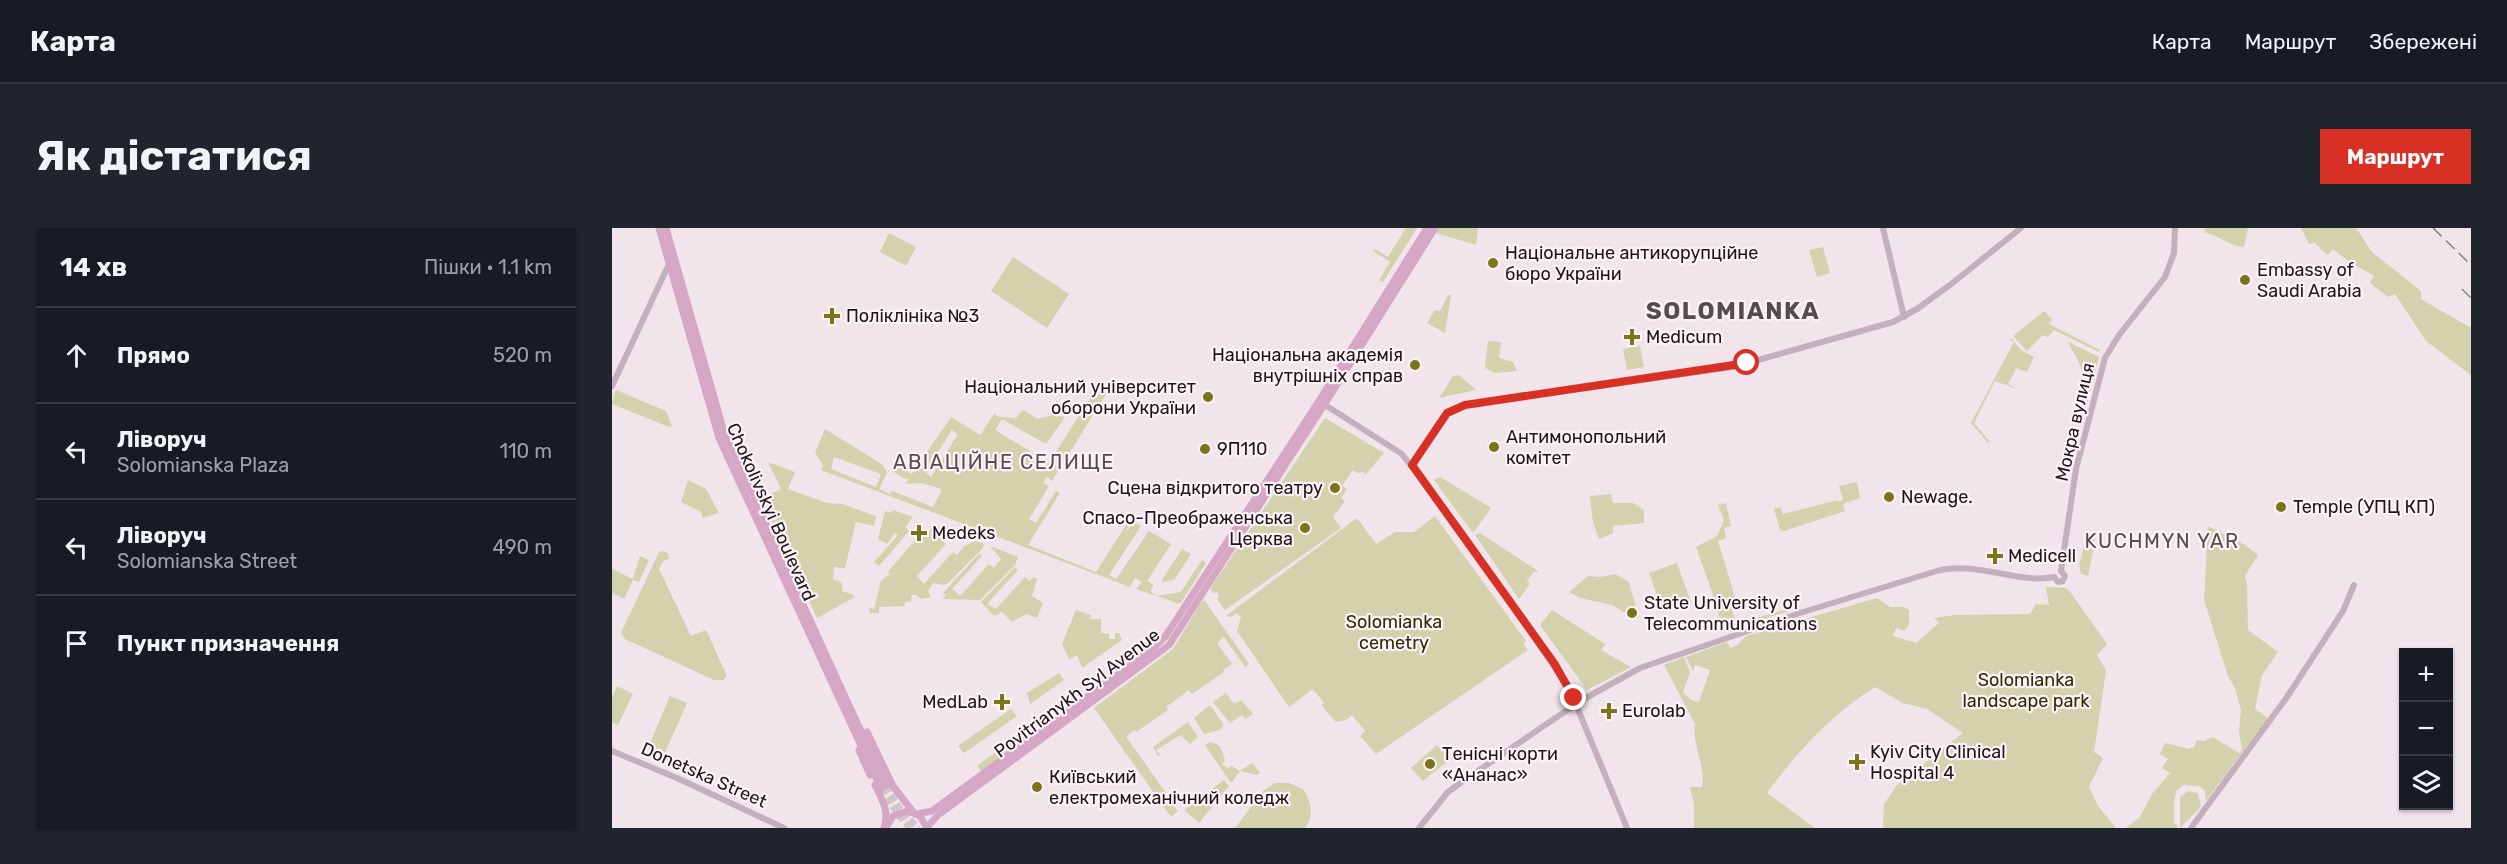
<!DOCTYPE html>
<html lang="uk">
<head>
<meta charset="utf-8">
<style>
	:root { --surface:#171b24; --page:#20242c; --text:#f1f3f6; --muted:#9ea1a6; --line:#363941; --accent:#d93025 }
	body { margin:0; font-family:Rubik,sans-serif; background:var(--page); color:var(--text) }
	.controls { position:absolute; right:18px; bottom:18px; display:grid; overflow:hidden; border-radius:0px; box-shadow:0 2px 4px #0004 }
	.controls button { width:54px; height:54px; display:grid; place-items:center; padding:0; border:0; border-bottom:2px solid var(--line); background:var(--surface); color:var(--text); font:30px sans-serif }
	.stop { position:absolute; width:18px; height:18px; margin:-14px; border:4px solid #d93025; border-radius:50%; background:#fff }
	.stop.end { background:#d93025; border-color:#fff; box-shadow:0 2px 6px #0008 }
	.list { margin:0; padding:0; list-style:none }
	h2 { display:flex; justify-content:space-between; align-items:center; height:78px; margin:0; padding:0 24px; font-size:26px }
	h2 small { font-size:20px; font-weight:400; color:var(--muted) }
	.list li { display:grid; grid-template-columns:39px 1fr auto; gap:18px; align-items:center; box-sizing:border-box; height:96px; padding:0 24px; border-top:2px solid var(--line) }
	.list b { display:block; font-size:22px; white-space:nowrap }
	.list p { margin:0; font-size:20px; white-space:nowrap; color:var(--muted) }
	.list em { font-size:20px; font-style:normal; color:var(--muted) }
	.icon { flex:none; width:33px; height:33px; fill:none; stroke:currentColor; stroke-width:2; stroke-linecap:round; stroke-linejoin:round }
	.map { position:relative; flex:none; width:1859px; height:600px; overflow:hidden; border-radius:0px }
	header { display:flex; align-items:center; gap:36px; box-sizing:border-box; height:84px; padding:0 30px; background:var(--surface); border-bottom:2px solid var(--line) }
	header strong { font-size:28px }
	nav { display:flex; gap:33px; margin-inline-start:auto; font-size:21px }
	.intro { display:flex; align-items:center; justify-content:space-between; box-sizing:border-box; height:144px; padding:0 36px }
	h1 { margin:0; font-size:42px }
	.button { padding:15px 27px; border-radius:0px; background:var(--accent); color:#fff; font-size:21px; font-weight:700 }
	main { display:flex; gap:36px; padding:0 36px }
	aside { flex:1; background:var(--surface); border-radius:0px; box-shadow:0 2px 4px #0004 }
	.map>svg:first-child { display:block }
	.green { fill:#d3d2ac; fill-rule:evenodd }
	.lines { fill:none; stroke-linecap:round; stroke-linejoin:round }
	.primary-tunnel { stroke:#d1c5cc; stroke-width:7; stroke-dasharray:7 3.5; stroke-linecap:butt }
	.secondary { stroke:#c4afbc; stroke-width:6 }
	.primary { stroke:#d6a7c5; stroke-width:7 }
	.rail { stroke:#898085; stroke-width:1.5; stroke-dasharray:12 6; stroke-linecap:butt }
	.route { stroke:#d93025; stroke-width:8 }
	.poi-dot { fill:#7b751a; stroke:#fef1f8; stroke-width:2 }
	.labels { text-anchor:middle; stroke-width:4.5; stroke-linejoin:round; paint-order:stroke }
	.poi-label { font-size:18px; fill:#1b1719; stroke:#fef1f8; text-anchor:start }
	.street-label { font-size:18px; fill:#1b1719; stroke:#fef1f8 }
	.park-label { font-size:18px; fill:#2f2c01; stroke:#fef1f8 }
	.neighbourhood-label { font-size:20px; letter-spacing:1.5px; fill:#554b51; stroke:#fef1f8 }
	.district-label { font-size:24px; font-weight:bold; letter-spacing:1.5px; fill:#554b51; stroke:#fef1f8 }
</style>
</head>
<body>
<header>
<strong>Карта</strong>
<nav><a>Карта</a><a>Маршрут</a><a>Збережені</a></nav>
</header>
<div class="intro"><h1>Як дістатися</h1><a class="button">Маршрут</a></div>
<main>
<aside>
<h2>14 хв<small>Пішки · 1.1 km</small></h2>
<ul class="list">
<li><svg class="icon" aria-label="ahead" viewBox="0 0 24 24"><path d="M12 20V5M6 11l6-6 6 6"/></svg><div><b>Прямо</b></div><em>520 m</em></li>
<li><svg class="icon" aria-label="left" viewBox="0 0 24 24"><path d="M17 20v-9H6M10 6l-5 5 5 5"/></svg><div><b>Ліворуч</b><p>Solomianska Plaza</p></div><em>110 m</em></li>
<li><svg class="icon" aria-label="left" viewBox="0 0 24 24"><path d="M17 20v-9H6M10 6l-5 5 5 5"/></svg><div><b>Ліворуч</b><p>Solomianska Street</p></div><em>490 m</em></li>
<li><svg class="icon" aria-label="arrive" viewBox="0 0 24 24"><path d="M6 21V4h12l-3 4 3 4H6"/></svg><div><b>Пункт призначення</b></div></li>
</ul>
</aside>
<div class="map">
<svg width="1859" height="600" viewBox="0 0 1859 600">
	<rect width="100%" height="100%" fill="#f1e4eb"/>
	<g class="green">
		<polygon points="794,0 805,0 771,54 767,52 778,34 761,23 763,21 776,29"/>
		<polygon points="825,0 866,0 864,17 824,5"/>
		<path d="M1594,0h42l-4,19c-16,-1 -25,-12 -40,-15z"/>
		<polygon points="1689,0 1744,0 1760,24 1809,63 1809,71 1859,100 1859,147 1814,113 1783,66 1776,69 1758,55 1762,48 1736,33 1721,21 1715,27 1703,15 1697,16"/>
		<polygon points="277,5 304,19 294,38 268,24"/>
		<polygon points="1211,19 1218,45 1205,49 1197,22"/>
		<polygon points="401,29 457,66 435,100 379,63"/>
		<polygon points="836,67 839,67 833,105 815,95 823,82 828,83"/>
		<polygon points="1432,83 1440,91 1437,96 1488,122 1487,124 1442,102 1436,109 1431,107 1415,123 1401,108"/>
		<polygon points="1399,110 1409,122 1422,129 1415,144 1401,139 1404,141 1396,156 1405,161 1383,153 1362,195 1377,213 1376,215 1359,195 1402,114 1398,112"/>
		<polygon points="876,113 889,114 887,130 901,134 905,143 883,145 873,140"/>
		<path d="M1456,114l31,15 -16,62 -10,-3c1,-9 7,-17 10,-27 5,-16 -8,-33 -15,-47z"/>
		<polygon points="1028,118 1032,139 1015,142 1011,121"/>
		<polygon points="847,147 864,162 827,170 841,148"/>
		<path d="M486,158l10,5 -56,90 -5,-4 -4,6 6,3 -20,33 7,4 20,-32 4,2 -32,52 68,27 36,-56 5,5 -6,1 -7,12 10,-12 7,4 -32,49 7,4 33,-48 22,13 -24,37 7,4 -4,6 7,5 24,-4 21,-32 4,3 -26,41 -44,-15 6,-7 -7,-4 -5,9 -309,-117 2,-5 -8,-12 10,-24 58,36 4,7 -8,17 11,5 2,-3 41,16 9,-18 -21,-6 -16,1 4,-5 -5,-1 -12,-7 5,-6 15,9 39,-57 29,18 14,-21 5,3 17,1 7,-8 15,9 15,-4 12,2 -19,27 -44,-25 -7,11 54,33zM340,202l6,4 -27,43 -6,-5zM222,229l47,17 -5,13 -45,-18z"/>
		<polygon points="4,162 54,183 60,198 57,199 0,176"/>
		<polygon points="713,190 772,225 754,246 749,243 747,246 741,242 730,258 735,261 729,270 733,273 721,289 729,300 613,382 605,371 607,367 605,364 601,365 598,361"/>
		<path d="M156,234l27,10 -7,17 39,14 15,1 34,12 -2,10 -18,-4 -11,46 -11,-1 -1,12 9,4v8l12,4v3c-14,6 -23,13 -37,20l-56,-120 20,-9z"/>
		<polygon points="828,249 879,280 861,305 822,252"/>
		<polygon points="76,252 94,261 107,285 91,290 89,284 69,274"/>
		<polygon points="1245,254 1248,270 1231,276 1233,283 1172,303 1168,302 1162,281 1168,279 1171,286 1226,272 1227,274 1231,271 1227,258"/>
		<polygon points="999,266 1001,275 1021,275 1032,282 1032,295 1001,298 1001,305 987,311 981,294 978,268"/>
		<polygon points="1114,275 1119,298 1112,300 1114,310 1106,313 1123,369 1117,371 1124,396 1179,380 1180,382 1112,404 1100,364 1084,319 1105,308 1112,292 1106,277"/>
		<polygon points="281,282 301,289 293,299 297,303 267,338 262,334 286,307 283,305 275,316 266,311 273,283 280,285"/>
		<polygon points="823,288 914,413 911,416 916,422 764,526 748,508 753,503 740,487 734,492 724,494 709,477 712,475 701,461 677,479 625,403 629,389 625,385 619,389 614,388 745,290 764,316 783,304 802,304"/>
		<polygon points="322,297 338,303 330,312 334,316 305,348 312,356 341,324 345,327 352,318 363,313 372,316 371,320 335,356 330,357 321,355 316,363 319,369 309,371 305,367 300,367 299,373 293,374 293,378 267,379 267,385 258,385 257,380 262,381 269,353 277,346 281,350 276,344 305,310 308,313"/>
		<polygon points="1596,298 1633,317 1646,327 1633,348 1635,355 1636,402 1666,424 1650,447 1643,481 1656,490 1594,573 1593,563 1587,558 1572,557 1565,562 1562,573 1562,596 1565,597 1565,600 1514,600 1528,589 1540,566 1558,545 1550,540 1556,531 1548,526 1553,515 1577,521 1582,519 1585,512 1592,513 1601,509 1627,525 1630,522 1627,503 1629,482 1623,460 1616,448 1592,372"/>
		<polygon points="868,305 926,343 925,345 922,343 915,353 918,356 907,371 863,307"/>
		<polygon points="1474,310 1483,312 1476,348 1469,346 1467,337"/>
		<polygon points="378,318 406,329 403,337 368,372 331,371 334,367 331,365 367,326 370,328 340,361 348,368 377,336 382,340 389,331"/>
		<polygon points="570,321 579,326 562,352 550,354 550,352"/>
		<polygon points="50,323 55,325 58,330 50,334 47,341 79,408 94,402 115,448 111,452 102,452 13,411 9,405 47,324"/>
		<polygon points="28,328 37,332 27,354 21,352 12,371 0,365 0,341 21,351"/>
		<polygon points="1065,335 1079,374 1051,384 1037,345"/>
		<polygon points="403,339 406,342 375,376 384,381 413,349 417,353 422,349 425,351 420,368 431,375 425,390 414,386 400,394 390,384 382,388 369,374"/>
		<polygon points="1003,346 1017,354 1027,390 1023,391 1000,377 968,370 957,364 976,348 988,349"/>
		<path d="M1434,359l20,1 5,5 36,51 -10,11 9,16 -12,81 9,6 -14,29 9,19 18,22h-233l1,-24 13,-19 66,-52 -36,-24 -24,-6 -28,-16c-43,27 -78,65 -108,106l48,35h-121v-24l-4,-17h12c4,-21 -10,-42 -7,-63l-31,-59 20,-8 6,15 -7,20 8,8 8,2 11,-32 -15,-5 -2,6 -7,-14 41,-15 3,6 7,-3 9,-9 131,-38 13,9h14l5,3v14l-4,7 -9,-3 -3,8 23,7 23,-20 -5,-5 21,-3 75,-1 6,-10 13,1z"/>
		<polygon points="590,373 593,373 637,436 633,439 612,409 605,415 620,436 611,442 612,444 580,466 577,462 554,479 556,482 524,504 522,502 514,509 555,566 553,568 566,583 559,589 482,480 561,421"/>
		<polygon points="464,382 479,387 477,391 489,391 489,405 497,406 497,411 503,411 503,405 507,405 510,412 470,440 465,427 457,431 450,416"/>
		<polygon points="940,382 993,416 989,422 1019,439 975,462 928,397"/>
		<polygon points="447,445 452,452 418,476 415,465"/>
		<polygon points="5,458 21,466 6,497 0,494 0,470"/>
		<polygon points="614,465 622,476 629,472 641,486 633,491 630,487 618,495 601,474"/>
		<polygon points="58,468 75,475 52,527 36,520"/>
		<polygon points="598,477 612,497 608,502 592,506 582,490"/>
		<polygon points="399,481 405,488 352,525 346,518"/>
		<polygon points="576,494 586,509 578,516 569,507 544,522 548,527 546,528 541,519"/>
		<polygon points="416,500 420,506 369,543 365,538"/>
		<polygon points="598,514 608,518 613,532 610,536 616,541 620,538 628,543 640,535 648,545 645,547 628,543 619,555 593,517"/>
		<polygon points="825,517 837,532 811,553 799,540"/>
		<polygon points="612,552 617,558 587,595 572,582"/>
		<path d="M663,555h14l14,6c8,13 12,26 2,39h-70l29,-38z"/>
		<polygon points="1576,563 1586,565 1589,579 1568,600 1568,569"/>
	</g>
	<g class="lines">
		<g class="primary-tunnel">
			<polyline points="274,558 289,583 306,600"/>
			<polyline points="269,561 286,586 298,600"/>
		</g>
		<g class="secondary">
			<polyline points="1271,0 1292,89"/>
			<polyline points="0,158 57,36"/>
			<polyline points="710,175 790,226 850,304 958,462 1015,600"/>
			<polyline points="800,237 835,185 853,177 1121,139 1281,94 1305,81 1338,57 1409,0"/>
			<polyline points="1449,343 1464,241 1493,130 1507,107 1553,49 1562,25 1563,0"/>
			<polyline points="1442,349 1446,354 1451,353 1453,348 1449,343"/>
			<polyline points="0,523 65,550 172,600"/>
			<path d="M807,600l29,-36 15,-11 119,-81 58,-32 160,-55 140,-43c39,-8 79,14 114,7"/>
			<polyline points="1579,600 1675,469 1731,383 1742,357"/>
		</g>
		<g class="primary">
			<polyline points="47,0 107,210 269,561"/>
			<polyline points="54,0 112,204 274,558"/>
			<polyline points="255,504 281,558 301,584"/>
			<polyline points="247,522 258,547"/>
			<path d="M263,557c7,15 15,26 9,43"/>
			<polyline points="305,586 320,583 538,423 553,409 707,173 815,0"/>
			<polyline points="275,598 281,588 296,583 308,588 315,600"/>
			<polyline points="315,599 326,587 557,417 712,177 823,0"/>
		</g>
		<g class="rail">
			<polyline points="1821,0 1859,37"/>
			<polyline points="1850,61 1859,70"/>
		</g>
	</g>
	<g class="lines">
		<polyline class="route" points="962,470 942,435 800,237 835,185 853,177 1135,135"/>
	</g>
	<g class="poi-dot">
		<circle cx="881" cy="35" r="6"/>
		<circle cx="1633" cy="52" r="6"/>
		<path d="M217 79h6v6h6v6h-6v6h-6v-6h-6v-6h6z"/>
		<path d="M1017 100h6v6h6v6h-6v6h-6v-6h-6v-6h6z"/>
		<circle cx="803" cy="137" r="6"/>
		<circle cx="596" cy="169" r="6"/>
		<circle cx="882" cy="219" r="6"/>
		<circle cx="593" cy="221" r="6"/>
		<circle cx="723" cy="260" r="6"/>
		<circle cx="1277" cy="269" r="6"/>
		<circle cx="1669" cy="279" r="6"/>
		<circle cx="693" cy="300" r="6"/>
		<path d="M304 296h6v6h6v6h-6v6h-6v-6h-6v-6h6z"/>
		<path d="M1380 319h6v6h6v6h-6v6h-6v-6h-6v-6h6z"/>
		<circle cx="1020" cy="385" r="6"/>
		<path d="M387 465h6v6h6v6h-6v6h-6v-6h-6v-6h6z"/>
		<path d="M994 474h6v6h6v6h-6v6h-6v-6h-6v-6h6z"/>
		<path d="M1242 525h6v6h6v6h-6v6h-6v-6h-6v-6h6z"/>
		<circle cx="818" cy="536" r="6"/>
		<circle cx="425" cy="559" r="6"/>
	</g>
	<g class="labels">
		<g class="poi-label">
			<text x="893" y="31">Національне антикорупційне<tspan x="893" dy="21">бюро України</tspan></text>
			<text x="1645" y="48">Embassy of<tspan x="1645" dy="21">Saudi Arabia</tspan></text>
			<text x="234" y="94">Поліклініка №3</text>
			<text x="1034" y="115">Medicum</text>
			<text x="791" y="133" text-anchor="end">Національна академія<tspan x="791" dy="21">внутрішніх справ</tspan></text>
			<text x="584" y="165" text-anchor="end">Національний університет<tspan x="584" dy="21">оборони України</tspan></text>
			<text x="894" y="215">Антимонопольний<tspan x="894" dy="21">комітет</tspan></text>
			<text x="605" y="227">9П110</text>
			<text x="711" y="266" text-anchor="end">Сцена відкритого театру</text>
			<text x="1289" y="275">Newage.</text>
			<text x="1681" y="285">Temple (УПЦ КП)</text>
			<text x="681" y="296" text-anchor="end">Спасо-Преображенська<tspan x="681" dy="21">Церква</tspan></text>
			<text x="320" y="311">Medeks</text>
			<text x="1396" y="334">Medicell</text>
			<text x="1032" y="381">State University of<tspan x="1032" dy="21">Telecommunications</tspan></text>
			<text x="376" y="480" text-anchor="end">MedLab</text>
			<text x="1010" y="489">Eurolab</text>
			<text x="1258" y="530">Kyiv City Clinical<tspan x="1258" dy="21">Hospital 4</tspan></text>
			<text x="830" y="532">Тенісні корти<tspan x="830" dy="21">«Ананас»</tspan></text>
			<text x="437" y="555">Київський<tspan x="437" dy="21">електромеханічний коледж</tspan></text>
		</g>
		<g class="street-label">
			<text transform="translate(1463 194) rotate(-77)" y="6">Мокра вулиця</text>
			<text transform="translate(159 284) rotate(66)" y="6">Chokolivskyi Boulevard</text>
			<text transform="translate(465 465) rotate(-37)" y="6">Povitrianykh Syl Avenue</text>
			<text transform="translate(92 547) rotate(24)" y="6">Donetska Street</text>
		</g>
		<g class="park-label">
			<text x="782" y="400">Solomianka<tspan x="782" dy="21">cemetry</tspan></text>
			<text x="1414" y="458">Solomianka<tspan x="1414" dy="21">landscape park</tspan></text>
		</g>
		<g class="neighbourhood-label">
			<text x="392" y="241">АВІАЦІЙНЕ СЕЛИЩЕ</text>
			<text x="1550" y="320">KUCHMYN YAR</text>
		</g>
		<g class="district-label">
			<text x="1121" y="91">SOLOMIANKA</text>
		</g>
	</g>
</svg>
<div class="controls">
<button>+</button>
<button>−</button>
<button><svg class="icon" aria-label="layers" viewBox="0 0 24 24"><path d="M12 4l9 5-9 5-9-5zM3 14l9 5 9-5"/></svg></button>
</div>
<div class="stop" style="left:1135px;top:135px"></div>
<div class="stop end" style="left:962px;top:470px"></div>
</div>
</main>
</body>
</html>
